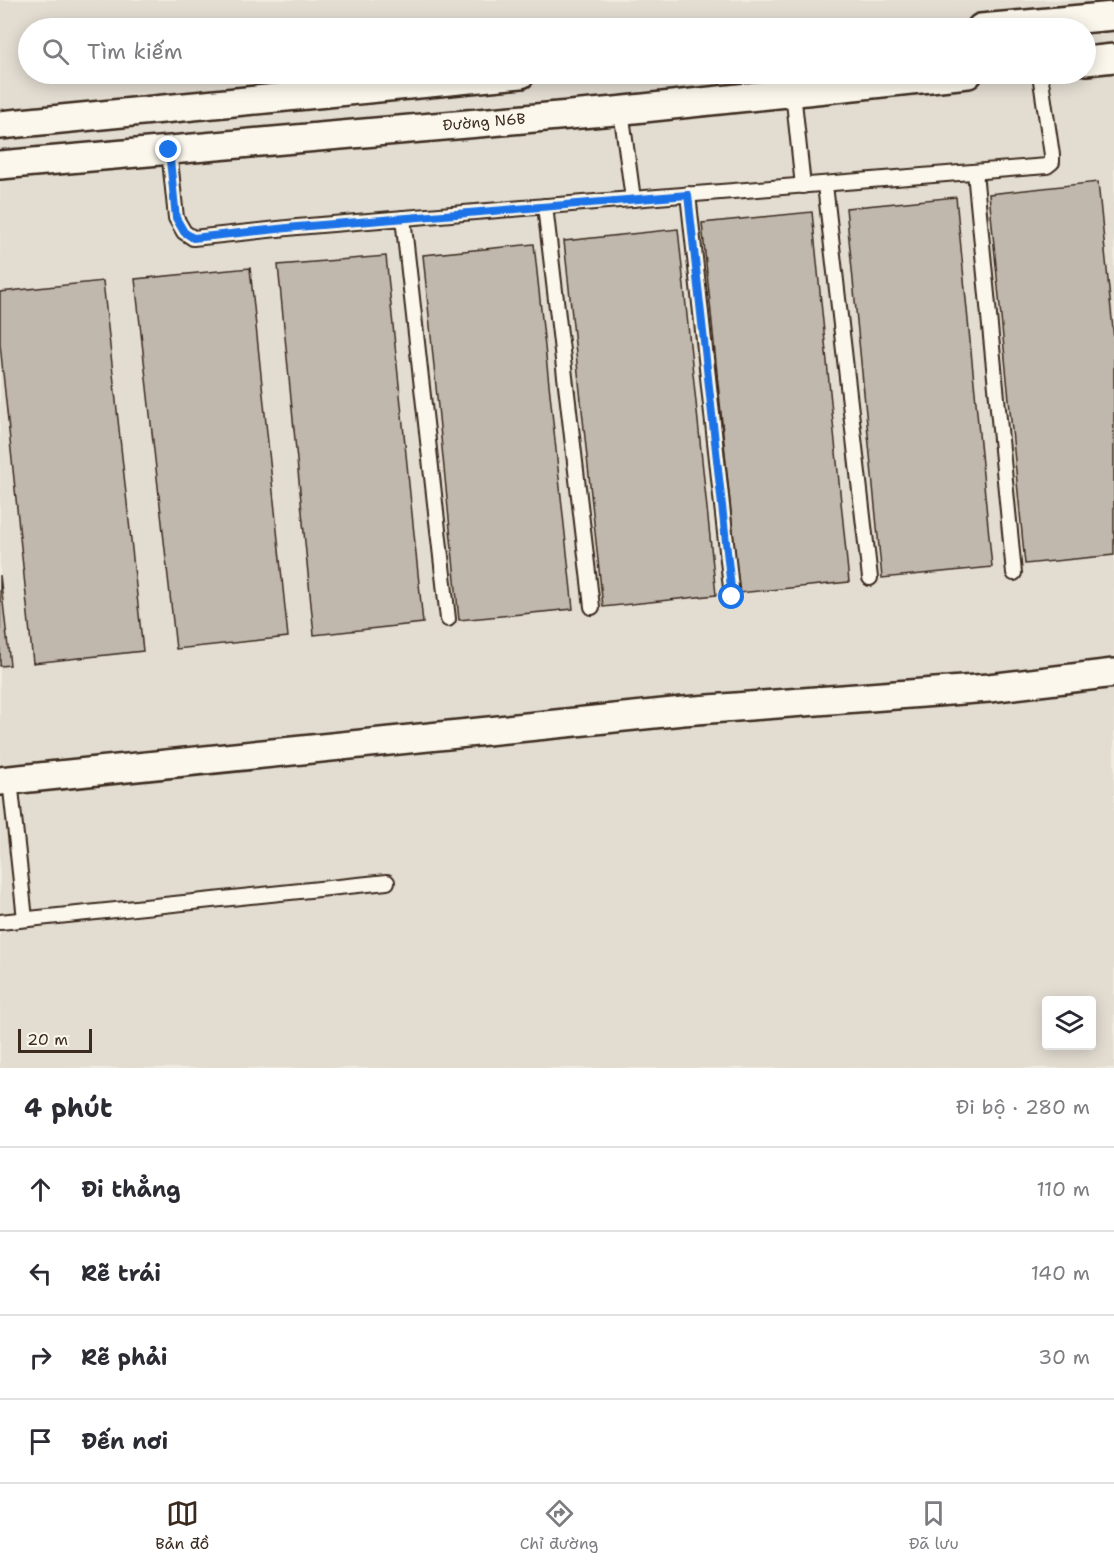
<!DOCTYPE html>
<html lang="vi">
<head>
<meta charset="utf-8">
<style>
	:root { --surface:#fff; --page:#f2f2f3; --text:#2b2b33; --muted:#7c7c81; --line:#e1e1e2; --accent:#3b2a1e }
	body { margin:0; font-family:"Shantell Sans",sans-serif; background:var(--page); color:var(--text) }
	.controls { position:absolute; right:18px; bottom:18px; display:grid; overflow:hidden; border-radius:6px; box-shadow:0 3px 15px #0003 }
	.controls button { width:54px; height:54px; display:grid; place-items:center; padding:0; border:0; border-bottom:2px solid var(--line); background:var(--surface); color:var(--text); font:30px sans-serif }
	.scale { position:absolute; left:18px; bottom:15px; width:74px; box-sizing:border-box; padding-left:6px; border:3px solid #3b2a1e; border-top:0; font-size:16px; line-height:21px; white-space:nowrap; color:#3b2a1e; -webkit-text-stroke:4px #fbf7ec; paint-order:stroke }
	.stop { position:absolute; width:18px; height:18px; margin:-14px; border:4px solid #1a73e8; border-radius:50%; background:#fff }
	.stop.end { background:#1a73e8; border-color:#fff; box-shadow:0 2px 6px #0008 }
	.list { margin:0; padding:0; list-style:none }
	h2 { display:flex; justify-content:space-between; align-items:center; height:78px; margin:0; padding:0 24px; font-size:26px }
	h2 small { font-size:20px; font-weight:400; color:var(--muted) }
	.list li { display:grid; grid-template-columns:39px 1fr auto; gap:18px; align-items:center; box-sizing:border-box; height:84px; padding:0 24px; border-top:2px solid var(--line) }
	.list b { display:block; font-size:22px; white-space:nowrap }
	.list em { font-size:20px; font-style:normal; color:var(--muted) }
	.icon { flex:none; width:33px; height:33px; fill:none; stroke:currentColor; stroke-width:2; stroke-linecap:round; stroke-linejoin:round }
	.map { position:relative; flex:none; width:1114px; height:1068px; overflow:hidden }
	.search { position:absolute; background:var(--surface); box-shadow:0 3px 15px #0003; left:18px; right:18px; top:18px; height:66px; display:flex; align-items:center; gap:15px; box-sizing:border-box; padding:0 21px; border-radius:33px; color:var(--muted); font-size:22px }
	.sheet { height:414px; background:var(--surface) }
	nav { display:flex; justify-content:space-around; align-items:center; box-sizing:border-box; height:84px; border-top:2px solid var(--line); background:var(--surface); font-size:16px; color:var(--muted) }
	nav a { display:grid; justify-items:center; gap:3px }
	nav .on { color:var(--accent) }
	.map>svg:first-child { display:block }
	.built { fill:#e2dcd1; fill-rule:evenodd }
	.building { fill:#c0b8ad; stroke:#3b2a1e; stroke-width:1.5 }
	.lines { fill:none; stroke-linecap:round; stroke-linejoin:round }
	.lane-casing { stroke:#3b2a1e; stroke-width:18 }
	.street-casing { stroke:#3b2a1e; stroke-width:32 }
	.lane { stroke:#fbf7ec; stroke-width:14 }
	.street { stroke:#fbf7ec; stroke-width:27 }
	.route { stroke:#1a73e8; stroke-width:8 }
	.labels { text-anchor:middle; stroke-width:4.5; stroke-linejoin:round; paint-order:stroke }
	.street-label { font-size:15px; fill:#3b2a1e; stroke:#fbf7ec }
</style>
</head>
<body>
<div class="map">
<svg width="1114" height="1068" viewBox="0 0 1114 1068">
	<rect width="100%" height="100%" fill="#f0ebe0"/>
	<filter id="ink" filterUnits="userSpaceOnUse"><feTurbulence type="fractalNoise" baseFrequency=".0167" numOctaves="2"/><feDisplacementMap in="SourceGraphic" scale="12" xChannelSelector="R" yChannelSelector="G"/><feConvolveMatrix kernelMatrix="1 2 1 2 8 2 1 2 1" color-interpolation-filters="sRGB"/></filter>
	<g filter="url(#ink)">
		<path class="built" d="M0,0h1114v1068h-1114zM28,28h1058v46h-1058zM1046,1000h46v46h-46z"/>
		<g class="building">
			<polygon points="1098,182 1114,339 1114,555 1025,564 989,194"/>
			<polygon points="956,197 992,567 882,578 846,208"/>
			<polygon points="812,212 849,582 739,593 702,223"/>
			<polygon points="678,229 716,595 603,607 564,241"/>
			<polygon points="534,244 573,609 459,620 423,255"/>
			<polygon points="386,256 423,623 314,635 278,265"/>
			<polygon points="250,268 288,637 176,649 135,279"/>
			<polygon points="103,281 143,651 33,663 0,344 0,292"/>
			<polygon points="0,575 10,665 0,666"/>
		</g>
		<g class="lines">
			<g class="lane-casing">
				<g id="lane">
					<polyline points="793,92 803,186"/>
					<polyline points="621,110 633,199"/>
					<polyline points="169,150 176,218 184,232 193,238 297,227 607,201 1047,166 1052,162 1052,155 1040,74"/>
					<polyline points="975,172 1014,573"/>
					<polyline points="825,185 870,578"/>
					<polyline points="688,194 732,597"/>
					<polyline points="545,206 592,607"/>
					<polyline points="403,218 448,619"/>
					<polyline points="10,780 25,919"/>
					<polyline points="0,922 387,882"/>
				</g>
			</g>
			<g class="street-casing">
				<g id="street">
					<polyline points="981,28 1114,16"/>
					<polyline points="1086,61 1114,58"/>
					<polyline points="0,125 521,74"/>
					<polyline points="0,165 615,111 968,74"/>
					<polyline points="0,781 683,711 989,688 1114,673"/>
				</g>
			</g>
			<use href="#lane" class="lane"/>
			<use href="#street" class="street"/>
		</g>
	</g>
	<g class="lines" filter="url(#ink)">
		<polyline class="route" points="169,150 176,218 184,232 193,238 297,227 688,195 732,597"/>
	</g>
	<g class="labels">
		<g class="street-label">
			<text transform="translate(484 122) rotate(-5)" y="5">Đường N6B</text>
		</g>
	</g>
</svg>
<div class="controls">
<button><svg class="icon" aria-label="layers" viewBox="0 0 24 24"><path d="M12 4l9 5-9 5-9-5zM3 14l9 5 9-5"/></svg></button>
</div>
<div class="scale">20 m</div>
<div class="stop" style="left:732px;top:597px"></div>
<div class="stop end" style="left:169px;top:150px"></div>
<div class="search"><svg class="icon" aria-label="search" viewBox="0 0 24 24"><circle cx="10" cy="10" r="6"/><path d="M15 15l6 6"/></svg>Tìm kiếm</div>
</div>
<section class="sheet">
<h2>4 phút<small>Đi bộ · 280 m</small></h2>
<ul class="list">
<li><svg class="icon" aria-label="ahead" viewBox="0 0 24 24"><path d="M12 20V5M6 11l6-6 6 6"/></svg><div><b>Đi thẳng</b></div><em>110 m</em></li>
<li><svg class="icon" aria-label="left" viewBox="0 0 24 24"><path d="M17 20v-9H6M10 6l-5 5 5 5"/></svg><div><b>Rẽ trái</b></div><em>140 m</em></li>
<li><svg class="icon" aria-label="right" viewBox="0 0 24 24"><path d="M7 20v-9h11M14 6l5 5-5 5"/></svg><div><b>Rẽ phải</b></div><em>30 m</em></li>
<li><svg class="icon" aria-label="arrive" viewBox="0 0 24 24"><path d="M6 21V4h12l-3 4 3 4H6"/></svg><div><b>Đến nơi</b></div></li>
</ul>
</section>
<nav>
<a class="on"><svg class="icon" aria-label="map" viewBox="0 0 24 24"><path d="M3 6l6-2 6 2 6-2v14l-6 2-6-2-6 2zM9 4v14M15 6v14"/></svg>Bản đồ</a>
<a><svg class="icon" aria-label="directions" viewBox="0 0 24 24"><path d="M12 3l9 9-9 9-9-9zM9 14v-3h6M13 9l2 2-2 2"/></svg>Chỉ đường</a>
<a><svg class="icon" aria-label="saved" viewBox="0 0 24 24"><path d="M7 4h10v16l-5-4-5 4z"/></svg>Đã lưu</a>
</nav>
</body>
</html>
